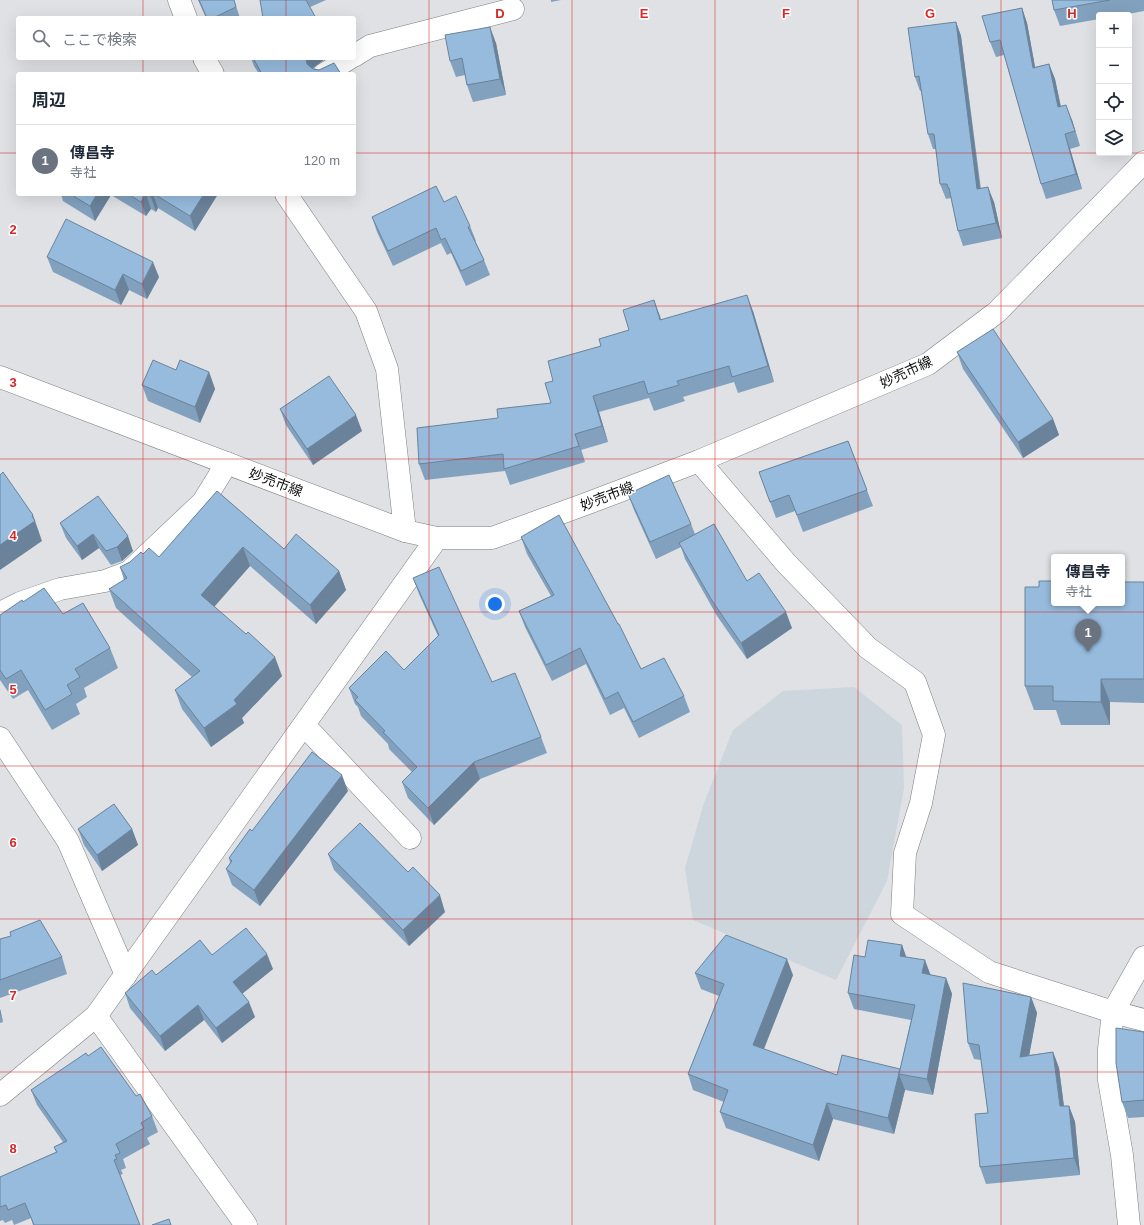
<!DOCTYPE html>
<html lang="ja">
<head>
<meta charset="utf-8">
<style>
	:root { --surface:#fff; --page:#f2f2f3; --text:#1f2937; --muted:#747a83; --line:#e0e1e3; --accent:#d93025 }
	body { margin:0; font-family:Helvetica,"Noto Sans JP",sans-serif; background:var(--page); color:var(--text) }
	.controls { position:absolute; right:12px; top:12px; display:grid; overflow:hidden; border-radius:4px; box-shadow:0 4px 16px #0002 }
	.controls button { width:36px; height:36px; display:grid; place-items:center; padding:0; border:0; border-bottom:1px solid var(--line); background:var(--surface); color:var(--text); font:20px sans-serif }
	.you { position:absolute; left:495px; top:604px; width:14px; height:14px; margin:-10px; border:3px solid #fff; border-radius:50%; background:#1a73e8; box-shadow:0 0 0 6px #1a73e833 }
	.badge { display:grid; place-items:center; width:26px; height:26px; border-radius:50%; background:var(--accent); color:#fff; font-size:13px; font-weight:700 }
	.pin { position:absolute; translate:-50% -33px; filter:drop-shadow(0 1px 2px #0008) }
	.pin::after { content:''; position:absolute; top:21px; width:14px; height:12px; background:inherit; clip-path:polygon(0 0,100% 0,50% 100%) }
	.popup { position:absolute; left:1051px; top:554px; width:74px; height:52px; box-sizing:border-box; display:grid; place-content:center; border-radius:4px; background:var(--surface); filter:drop-shadow(0 1px 3px #0005); font-size:13px; white-space:nowrap; color:var(--muted) }
	.popup b { font-size:15px; color:var(--text) }
	.popup::after { content:''; position:absolute; left:50%; top:100%; margin-left:-8px; border:8px solid transparent; border-top-color:var(--surface) }
	.list { margin:0; padding:0; list-style:none }
	h2 { display:flex; justify-content:space-between; align-items:center; height:52px; margin:0; padding:0 16px; font-size:17px }
	h2 small { font-size:13px; font-weight:400; color:var(--muted) }
	.list li { display:grid; grid-template-columns:26px 1fr auto; gap:12px; align-items:center; box-sizing:border-box; height:72px; padding:0 16px; border-top:1px solid var(--line) }
	.list b { display:block; font-size:15px; white-space:nowrap }
	.list p { margin:0; font-size:13px; white-space:nowrap; color:var(--muted) }
	.list em { font-size:13px; font-style:normal; color:var(--muted) }
	.icon { flex:none; width:22px; height:22px; fill:none; stroke:currentColor; stroke-width:2; stroke-linecap:round; stroke-linejoin:round }
	.map { position:relative; flex:none; width:1144px; height:1225px; overflow:hidden }
	.search { position:absolute; background:var(--surface); box-shadow:0 4px 16px #0002; left:16px; top:16px; width:340px; height:44px; display:flex; align-items:center; gap:10px; box-sizing:border-box; padding:0 14px; border-radius:4px; color:var(--muted); font-size:15px }
	.panel { position:absolute; background:var(--surface); box-shadow:0 4px 16px #0002; left:16px; top:72px; width:340px; height:124px; border-radius:4px }
	.map>svg:first-child { display:block }
	.built { fill:#cdd5dd }
	.lines { fill:none; stroke-linecap:round; stroke-linejoin:round }
	.street-casing { stroke:#7c7f81; stroke-width:23 }
	.secondary-casing { stroke:#7c7f81; stroke-width:23 }
	.street { stroke:#fff; stroke-width:22 }
	.secondary { stroke:#fff; stroke-width:22 }
	.wall { fill:#82a1be }
	.shaded-wall { fill:#6a839b }
	.building { fill:#97bbdd; stroke:#6a839b }
	.grid { fill:none; stroke:#d62828; stroke-width:1; stroke-opacity:0.55 }
	.labels { text-anchor:middle; stroke-width:3; stroke-linejoin:round; paint-order:stroke }
	.street-label { font-size:14px; fill:#0f1011; stroke:#fff }
	.grid-label { font-size:13px; text-anchor:middle; font-weight:bold; fill:#d62828; stroke:#fff; stroke-width:3; stroke-linejoin:round; paint-order:stroke }
</style>
</head>
<body>
<div class="map">
<svg width="1144" height="1225" viewBox="0 0 1144 1225">
	<rect width="100%" height="100%" fill="#dfe1e4"/>
	<polygon class="built" points="854,687 902,725 904,788 887,881 836,980 693,920 685,868 704,803 733,730 783,691"/>
	<g class="lines">
		<g class="street-casing">
			<g id="street">
				<polyline points="179,0 186,18"/>
				<polyline points="354,56 370,46 513,9"/>
				<polyline points="204,58 213,74"/>
				<polyline points="324,74 350,58"/>
				<polyline points="286,194 366,311 387,369 405,531"/>
				<polyline points="699,461 786,563 868,648 915,682 934,735 921,803 905,853 902,914 989,972 1113,1012 1144,1020"/>
				<polyline points="0,613 20,603 60,589 105,581 129,572 203,502 227,463"/>
				<polyline points="304,725 410,838"/>
				<polyline points="0,738 68,841 126,975"/>
				<polyline points="96,1016 246,1225"/>
				<polyline points="0,1095 96,1016 437,538"/>
				<polyline points="1129,1225 1122,1155 1109,1080 1109,1049 1113,1012 1144,957"/>
			</g>
		</g>
		<g class="secondary-casing">
			<polyline id="secondary" points="0,377 405,531 437,538 492,538 583,505 699,461 928,364 997,312 1144,162"/>
		</g>
		<use href="#street" class="street"/>
		<use href="#secondary" class="secondary"/>
	</g>
	<g class="wall">
		<polygon points="198,0 234,0 240,18 206,18"/>
		<polygon points="260,0 326,0 310,7"/>
		<polygon points="551,0 561,0 551,2"/>
		<polygon points="1052,0 1144,0 1144,11 1123,15 1099,15 1099,19 1060,26 1054,10"/>
		<polygon points="1022,8 1027,23 1035,67 1049,64 1055,79 1061,107 1072,120 1080,146 1070,149 1082,189 1046,199 1041,184 1004,55 996,57 990,42"/>
		<polygon points="956,22 961,36 981,189 994,202 1002,238 963,246 958,231 951,198 946,199 940,184 936,149 933,149 928,134 922,91 920,91 915,77"/>
		<polygon points="496,43 506,95 473,102 467,85 465,75 456,77 450,61"/>
		<polygon points="251,58 326,58 313,68 313,69 341,74 259,74 254,66"/>
		<polygon points="61,194 218,194 195,231 158,208 156,212 151,209 146,216 111,195 95,221 63,201"/>
		<polygon points="444,202 470,226 476,241 475,241 484,260 490,275 466,286 451,253 447,255 441,243 393,266 377,232 372,217"/>
		<polygon points="47,257 159,277 147,299 129,290 121,305 53,272"/>
		<polygon points="753,311 774,382 738,393 734,382 683,397 685,401 654,411 649,398 599,412 608,442 581,450 585,462 510,485 505,471 425,480 419,464 498,418 551,403 553,381 601,346 661,320"/>
		<polygon points="957,352 1053,419 1059,435 1023,458 963,369"/>
		<polygon points="176,370 209,372 215,389 200,423 148,401 142,385"/>
		<polygon points="280,409 362,431 313,465 286,425"/>
		<polygon points="848,441 873,506 803,532 795,511 776,518 759,472"/>
		<polygon points="217,491 284,549 339,571 346,590 316,624 250,566 214,606 282,676 242,718 244,723 211,747 182,709 175,690 192,677 116,608 109,589 124,580 120,567 130,562 143,554 159,557"/>
		<polygon points="628,494 691,524 695,534 747,581 792,628 747,659 717,616 685,559 681,547 656,559 634,510"/>
		<polygon points="98,496 133,551 122,561 111,565 99,548 82,560 66,538 60,523"/>
		<polygon points="521,537 618,624 641,669 684,696 690,712 639,738 624,708 610,715 586,664 552,681 525,627 519,611 551,596 527,554"/>
		<polygon points="413,578 492,682 541,737 547,753 480,779 434,825 408,798 402,782 412,772 389,749 388,744 361,716 358,707 355,704 349,688 404,670 438,636 419,594"/>
		<polygon points="1144,582 1144,703 1110,702 1110,725 1061,725 1056,710 1034,710 1025,686 1039,587"/>
		<polygon points="23,602 63,614 110,648 118,668 84,688 87,697 76,704 80,714 52,730 28,690 13,699 0,680 0,615"/>
		<polygon points="348,791 260,906 232,885 226,869 230,863 229,858"/>
		<polygon points="78,829 132,829 138,845 102,871 84,845"/>
		<polygon points="328,854 445,912 409,946 334,870"/>
		<polygon points="0,939 62,957 67,974 0,998"/>
		<polygon points="902,945 906,957 931,975 946,978 952,994 933,1095 905,1090 894,1134 833,1119 819,1161 726,1128 720,1112 724,1102 693,1090 688,1074 719,996 701,989 695,973 793,975 764,1049 837,1075 900,1069 911,1020 854,1009 848,993 865,957"/>
		<polygon points="212,955 273,969 242,994 255,1017 222,1043 204,1020 165,1051 130,1008 125,993"/>
		<polygon points="1031,997 1037,1013 1029,1055 1053,1052 1059,1068 1064,1106 1069,1106 1075,1122 1080,1175 986,1184 980,1167 988,1113 981,1060 974,1059 968,1043"/>
		<polygon points="0,1009 3,1022 0,1023"/>
		<polygon points="1144,1032 1144,1117 1128,1118 1122,1102"/>
		<polygon points="88,1056 136,1096 152,1116 158,1132 147,1138 150,1144 123,1159 126,1168 121,1170 123,1174 120,1175 140,1225 33,1225 31,1218 14,1225 12,1220 5,1223 3,1220 0,1221 0,1177 56,1152 54,1147 63,1142 37,1105 31,1090"/>
	</g>
	<g class="shaded-wall">
		<polygon points="1022,8 1027,23 1038,83 1033,68"/>
		<polygon points="956,22 961,36 982,204 977,189"/>
		<polygon points="490,27 496,43 506,95 500,79"/>
		<polygon points="306,58 326,58 313,68 312,74 307,64"/>
		<polygon points="1049,64 1055,79 1064,122 1058,107"/>
		<polygon points="1066,105 1072,120 1080,146 1075,131"/>
		<polygon points="1065,134 1070,149 1082,189 1076,174"/>
		<polygon points="988,187 994,202 1002,238 996,223"/>
		<polygon points="97,194 111,194 111,195 95,221 90,206"/>
		<polygon points="146,194 151,209 146,216 141,202"/>
		<polygon points="153,194 158,208 156,212 151,197"/>
		<polygon points="204,194 218,194 195,231 190,216"/>
		<polygon points="153,262 159,277 147,299 142,284"/>
		<polygon points="123,274 129,290 121,305 115,290"/>
		<polygon points="747,295 753,311 774,382 768,366"/>
		<polygon points="654,300 660,316 666,337 660,320"/>
		<polygon points="209,372 215,389 200,423 195,407"/>
		<polygon points="593,396 599,412 608,442 602,426"/>
		<polygon points="356,415 362,431 313,465 307,449"/>
		<polygon points="1053,419 1059,435 1023,458 1018,442"/>
		<polygon points="575,434 581,450 585,462 579,446"/>
		<polygon points="33,515 42,541 0,570 0,545"/>
		<polygon points="93,534 99,548 82,560 77,546"/>
		<polygon points="128,536 133,551 122,561 117,547"/>
		<polygon points="243,547 250,566 208,614 201,595"/>
		<polygon points="339,571 346,590 316,624 310,605"/>
		<polygon points="786,612 792,628 747,659 741,643"/>
		<polygon points="275,657 282,676 242,718 244,723 211,747 204,728 234,700"/>
		<polygon points="1101,679 1110,702 1110,725 1101,702"/>
		<polygon points="474,762 480,779 434,825 428,808"/>
		<polygon points="342,775 348,791 260,906 254,890"/>
		<polygon points="132,829 138,845 102,871 97,855"/>
		<polygon points="440,895 445,912 409,946 403,930"/>
		<polygon points="902,945 908,962 900,956"/>
		<polygon points="267,954 273,969 238,997 233,982"/>
		<polygon points="787,959 793,975 759,1061 753,1045"/>
		<polygon points="925,960 931,976 922,973"/>
		<polygon points="946,978 952,994 933,1095 927,1079"/>
		<polygon points="1031,997 1037,1013 1026,1073 1020,1057"/>
		<polygon points="249,1002 255,1017 222,1043 216,1028"/>
		<polygon points="198,1005 204,1020 165,1051 160,1036"/>
		<polygon points="0,1009 3,1022 0,1013"/>
		<polygon points="1053,1052 1059,1068 1066,1123 1060,1106"/>
		<polygon points="899,1074 905,1090 894,1134 888,1118"/>
		<polygon points="827,1103 833,1119 819,1161 813,1145"/>
		<polygon points="1069,1106 1075,1122 1080,1175 1074,1158"/>
	</g>
	<g class="building">
		<polygon points="199,0 234,0 236,7 213,18 207,18"/>
		<polygon points="260,0 306,0 316,18 263,18"/>
		<polygon points="1052,0 1110,0 1054,10"/>
		<polygon points="1022,8 1033,68 1049,64 1058,107 1066,105 1075,131 1065,134 1076,174 1041,184 1000,40 990,42 982,16"/>
		<polygon points="956,22 977,189 988,187 996,223 958,231 949,188 948,188 947,184 940,184 934,134 928,134 919,76 915,77 908,28"/>
		<polygon points="490,27 500,79 467,85 462,58 450,61 445,35"/>
		<polygon points="253,58 306,58 307,64 313,69 319,70 334,63 341,74 262,74"/>
		<polygon points="436,186 444,202 456,196 470,226 468,227 484,260 461,271 445,238 441,240 436,228 388,251 372,217"/>
		<polygon points="70,194 97,194 90,206"/>
		<polygon points="128,194 145,194 141,202"/>
		<polygon points="146,194 153,194 151,197"/>
		<polygon points="154,194 204,194 190,216"/>
		<polygon points="66,219 153,262 142,284 123,274 115,290 47,257"/>
		<polygon points="747,295 768,366 732,377 729,366 677,381 679,385 648,394 644,381 593,396 602,426 575,434 579,446 504,469 503,454 419,464 417,428 498,418 497,409 551,403 545,383 553,381 548,361 601,346 599,339 629,330 623,310 654,300 660,320"/>
		<polygon points="993,329 1053,419 1018,442 957,352"/>
		<polygon points="153,360 176,370 180,360 209,372 195,407 142,385"/>
		<polygon points="329,376 356,415 307,449 280,409"/>
		<polygon points="848,441 867,490 797,515 789,495 770,502 759,472"/>
		<polygon points="3,472 33,515 32,516 35,521 0,545 0,475"/>
		<polygon points="669,475 691,524 650,542 628,494"/>
		<polygon points="217,491 284,549 296,534 339,571 310,605 243,547 201,595 246,634 248,632 275,657 234,700 237,704 204,728 175,690 200,671 109,589 127,578 120,567 130,562 141,552 143,554 149,548 159,557"/>
		<polygon points="98,496 128,536 117,547 106,551 93,534 77,546 60,523"/>
		<polygon points="559,515 618,624 619,624 641,669 664,658 684,696 633,722 618,692 605,699 580,648 546,665 519,611 554,595 521,537"/>
		<polygon points="714,524 747,581 759,573 786,612 741,643 711,599 679,543"/>
		<polygon points="439,567 492,682 515,673 541,737 474,762 428,808 402,782 417,767 383,732 385,731 355,700 358,697 349,688 386,651 404,670 439,635 413,578"/>
		<polygon points="1039,581 1054,581 1054,603 1122,603 1122,582 1144,582 1144,679 1101,679 1101,702 1053,701 1053,686 1025,686 1025,587 1039,587"/>
		<polygon points="44,588 63,614 83,603 110,648 75,669 80,677 67,685 72,694 45,710 21,670 6,679 0,670 0,615 22,600 23,602"/>
		<polygon points="312,752 342,775 254,890 226,869 232,861 229,858 250,829 252,831"/>
		<polygon points="114,804 132,829 97,855 78,829"/>
		<polygon points="360,823 408,872 413,867 440,895 403,930 328,854"/>
		<polygon points="40,920 62,957 0,980 0,939 11,936 10,932"/>
		<polygon points="246,928 267,954 233,982 249,1002 216,1028 198,1005 160,1036 125,993 152,970 156,975 200,940 212,955"/>
		<polygon points="726,935 787,959 753,1045 837,1075 842,1055 900,1069 888,1118 827,1103 813,1145 720,1112 728,1090 688,1074 724,984 695,973"/>
		<polygon points="868,940 902,945 900,956 925,960 922,973 946,978 927,1079 899,1074 915,1005 848,993 854,955 865,957"/>
		<polygon points="963,983 1031,997 1020,1057 1053,1052 1060,1106 1069,1106 1074,1158 980,1167 975,1114 988,1113 979,1045 968,1043"/>
		<polygon points="1116,1028 1144,1032 1144,1100 1122,1102 1116,1063"/>
		<polygon points="101,1047 136,1096 140,1094 152,1116 141,1123 144,1128 116,1144 120,1153 115,1155 117,1159 114,1160 140,1225 34,1225 25,1203 8,1210 6,1205 0,1207 0,1177 57,1152 54,1147 67,1141 31,1090 86,1053 88,1056"/>
		<polygon points="169,1219 171,1225 152,1225"/>
	</g>
	<path class="grid" d="M143,0v18M286,0v18M429,0v1225M572,0v1225M715,0v1225M858,0v1225M1001,0v1225M143,58v16M286,58v16M0,153h18M354,153h790M143,194v1031M286,194v1031M0,306h1144M0,459h1144M0,612h1144M0,766h1144M0,919h1144M0,1072h1144"/>
	<g class="labels">
		<g class="street-label">
			<text transform="translate(906 372) rotate(-25)" y="5">妙売市線</text>
			<text transform="translate(276 482) rotate(21)" y="5">妙売市線</text>
			<text transform="translate(607 496) rotate(-21)" y="5">妙売市線</text>
		</g>
	</g>
	<g class="grid-label">
		<text x="500" y="18">D</text>
		<text x="644" y="18">E</text>
		<text x="786" y="18">F</text>
		<text x="930" y="18">G</text>
		<text x="1072" y="18">H</text>
		<text x="13" y="234">2</text>
		<text x="13" y="387">3</text>
		<text x="13" y="540">4</text>
		<text x="13" y="694">5</text>
		<text x="13" y="847">6</text>
		<text x="13" y="1000">7</text>
		<text x="13" y="1153">8</text>
	</g>
</svg>
<div class="controls">
<button>+</button>
<button>−</button>
<button><svg class="icon" aria-label="locate" viewBox="0 0 24 24"><circle cx="12" cy="12" r="6"/><path d="M12 2v4M12 18v4M2 12h4M18 12h4"/></svg></button>
<button><svg class="icon" aria-label="layers" viewBox="0 0 24 24"><path d="M12 4l9 5-9 5-9-5zM3 14l9 5 9-5"/></svg></button>
</div>
<div class="you"></div>
<div class="pin badge" style="left:1088px;top:652px;background:#6b7280">1</div>
<div class="popup"><b>傳昌寺</b>寺社</div>
<div class="search"><svg class="icon" aria-label="search" viewBox="0 0 24 24"><circle cx="10" cy="10" r="6"/><path d="M15 15l6 6"/></svg>ここで検索</div>
<section class="panel">
<h2>周辺<small></small></h2>
<ul class="list">
<li><span class="badge" style="background:#6b7280">1</span><div><b>傳昌寺</b><p>寺社</p></div><em>120 m</em></li>
</ul>
</section>
</div>
</body>
</html>
